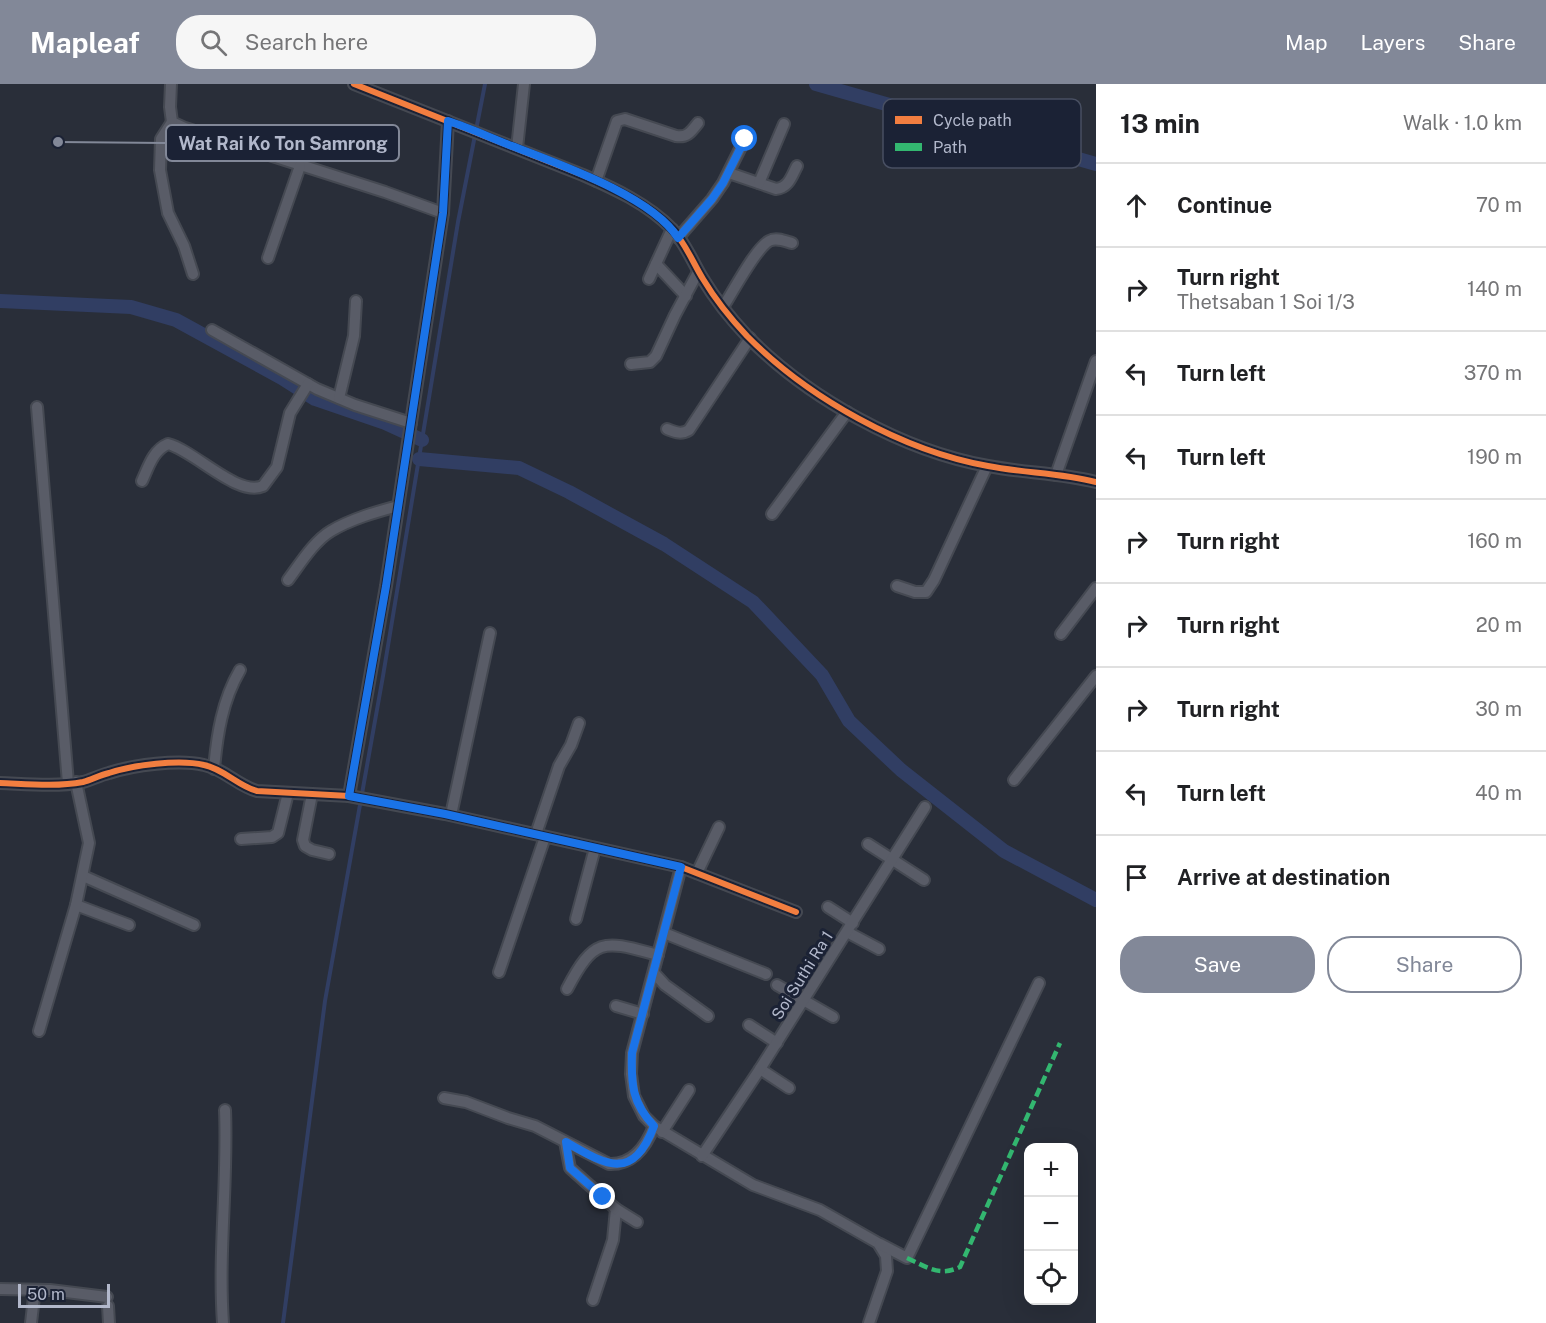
<!DOCTYPE html>
<html lang="en">
<head>
<meta charset="utf-8">
<style>
	:root { --surface:#fff; --page:#f6f6f6; --text:#202124; --muted:#757577; --line:#e0e0e0; --accent:#828898 }
	body { margin:0; font-family:"Public Sans",sans-serif; background:var(--page); color:var(--text) }
	.controls { position:absolute; right:18px; bottom:18px; display:grid; overflow:hidden; border-radius:12px; box-shadow:0 6px 24px #0002 }
	.controls button { width:54px; height:54px; display:grid; place-items:center; padding:0; border:0; border-bottom:2px solid var(--line); background:var(--surface); color:var(--text); font:30px sans-serif }
	.scale { position:absolute; left:18px; bottom:15px; width:92px; box-sizing:border-box; padding-left:6px; border:3px solid #b2b8cb; border-top:0; font-size:16px; line-height:21px; white-space:nowrap; color:#b2b8cb; -webkit-text-stroke:4px #1b2235; paint-order:stroke }
	.stop { position:absolute; width:18px; height:18px; margin:-14px; border:4px solid #1a73e8; border-radius:50%; background:#fff }
	.stop.end { background:#1a73e8; border-color:#fff; box-shadow:0 2px 6px #0008 }
	.list { margin:0; padding:0; list-style:none }
	h2 { display:flex; justify-content:space-between; align-items:center; height:78px; margin:0; padding:0 24px; font-size:26px }
	h2 small { font-size:20px; font-weight:400; color:var(--muted) }
	.list li { display:grid; grid-template-columns:39px 1fr auto; gap:18px; align-items:center; box-sizing:border-box; height:84px; padding:0 24px; border-top:2px solid var(--line) }
	.list b { display:block; font-size:22px; white-space:nowrap }
	.list p { margin:0; font-size:20px; white-space:nowrap; color:var(--muted) }
	.list em { font-size:20px; font-style:normal; color:var(--muted) }
	.actions { display:flex; gap:12px; padding:18px 24px }
	.actions a { flex:1; padding:14px 0; border:2px solid var(--accent); border-radius:24px; text-align:center; font-size:21px; color:var(--accent) }
	.actions .main { background:var(--accent); color:#fff }
	.icon { flex:none; width:33px; height:33px; fill:none; stroke:currentColor; stroke-width:2; stroke-linecap:round; stroke-linejoin:round }
	.map { position:relative; flex:none; width:1096px; height:1239px; overflow:hidden }
	header { display:flex; align-items:center; gap:36px; box-sizing:border-box; height:84px; padding:0 30px; background:var(--accent); color:#fff }
	header strong { font-size:28px }
	nav { display:flex; gap:33px; margin-inline-start:auto; font-size:21px }
	.search { width:420px; height:54px; background:var(--page); display:flex; align-items:center; gap:15px; box-sizing:border-box; padding:0 21px; border-radius:24px; color:var(--muted); font-size:22px }
	main { display:flex }
	aside { flex:1; background:var(--surface) }
	.map>svg:first-child { display:block }
	.lines { fill:none; stroke-linecap:round; stroke-linejoin:round }
	.stream { stroke:#313e63; stroke-width:4 }
	.canal { stroke:#313e63; stroke-width:14 }
	.street-casing { stroke:#454952; stroke-width:14 }
	.street { stroke:#595c67; stroke-width:10 }
	.quiet { stroke:#33b770; stroke-width:4.5; stroke-dasharray:9 4.5; stroke-linecap:butt }
	.cycleway-casing { stroke:#1b2235; stroke-width:10 }
	.cycleway { stroke:#f27e40; stroke-width:6 }
	.route { stroke:#1a73e8; stroke-width:8 }
	.labels { text-anchor:middle; stroke-width:6; stroke-linejoin:round; paint-order:stroke }
	.street-label { font-size:16px; fill:#b2b8cb; stroke:#1b2235 }
	.key { fill:#1b2235; stroke:#484f62; stroke-width:1.5 }
	.key-label { font-size:16px; fill:#b2b8cb }
	.leader { fill:none; stroke:#828898; stroke-width:2 }
	.callout-dot { fill:#828898; stroke:#1b2235; stroke-width:2 }
	.callout { fill:#1b2235; stroke:#828898; stroke-width:2 }
	.callout-label { font-size:18px; text-anchor:middle; font-weight:bold; fill:#b2b8cb }
</style>
</head>
<body>
<header>
<strong>Mapleaf</strong>
<div class="search"><svg class="icon" aria-label="search" viewBox="0 0 24 24"><circle cx="10" cy="10" r="6"/><path d="M15 15l6 6"/></svg>Search here</div>
<nav><a>Map</a><a>Layers</a><a>Share</a></nav>
</header>
<main>
<div class="map">
<svg width="1096" height="1239" viewBox="0 0 1096 1239">
	<rect width="100%" height="100%" fill="#292e39"/>
	<g class="lines">
		<polyline class="stream" points="283,1239 325,917 383,592 458,138 485,0"/>
		<g class="canal">
			<polyline points="816,0 1096,80"/>
			<polyline points="0,217 131,223 176,236 282,294 315,315 385,339 422,356"/>
			<polyline points="419,375 519,384 569,408 664,460 753,518 822,591 849,637 901,686 1004,767 1096,816"/>
		</g>
		<g class="street-casing">
			<g id="street">
				<polyline points="171,0 170,23 172,38 185,44 385,108 443,129"/>
				<path d="M354,0l229,91c30,13 65,29 89,54 13,13 21,34 31,50 12,20 28,40 44,57 61,62 156,115 241,130 36,7 73,7 108,16"/>
				<polyline points="172,38 161,55 160,86 168,129 184,162 193,190"/>
				<polyline points="517,64 524,0"/>
				<path d="M729,89l47,16c13,-1 16,-14 21,-23"/>
				<path d="M596,97l21,-60 8,-2 51,17c11,2 15,-4 22,-13"/>
				<polyline points="759,99 784,40"/>
				<polyline points="678,154 712,115 723,99 745,55"/>
				<polyline points="268,174 300,82"/>
				<polyline points="656,180 686,212"/>
				<polyline points="649,195 672,145"/>
				<path d="M723,223c10,-15 32,-58 46,-66 7,-4 16,0 23,2"/>
				<polyline points="212,246 317,305 355,321 411,339"/>
				<polyline points="631,280 650,278 656,272 675,231 698,188"/>
				<polyline points="339,314 354,252 356,217"/>
				<polyline points="37,323 68,699"/>
				<path d="M667,345c8,3 14,6 22,1l61,-92"/>
				<polyline points="1056,391 1096,277"/>
				<path d="M142,397c6,-13 11,-31 26,-37 27,7 69,53 95,42l14,-19 13,-54 18,-29"/>
				<polyline points="772,430 847,328"/>
				<path d="M288,496c12,-16 26,-39 43,-49 20,-12 45,-19 67,-25"/>
				<polyline points="897,502 915,508 926,508 934,496 987,382"/>
				<polyline points="1061,550 1096,504"/>
				<path d="M214,685c3,-34 8,-68 26,-99"/>
				<polyline points="1014,696 1096,592"/>
				<path d="M0,699c27,1 56,4 83,-1 8,-2 17,-7 26,-9 24,-8 70,-14 95,-8 20,4 34,21 53,26l92,5 96,18 236,53 115,45"/>
				<polyline points="312,710 303,756 305,762 312,766 329,770"/>
				<polyline points="349,712 386,502 443,129 448,37"/>
				<polyline points="451,731 490,549"/>
				<polyline points="536,750 559,682 571,661 579,639"/>
				<polyline points="241,755 272,753 278,749 288,709"/>
				<polyline points="868,760 924,796"/>
				<polyline points="681,783 632,969 631,990 634,1012 644,1032 654,1042 753,1101 820,1126 878,1159 886,1172 887,1187 869,1239"/>
				<polyline points="697,789 719,743"/>
				<polyline points="83,792 194,841"/>
				<polyline points="76,821 129,841"/>
				<polyline points="828,823 853,839"/>
				<polyline points="576,835 595,764"/>
				<polyline points="847,848 879,865"/>
				<polyline points="664,849 766,890"/>
				<polyline points="499,888 545,753"/>
				<polyline points="654,889 665,901 708,932"/>
				<polyline points="777,901 833,933"/>
				<path d="M567,905c28,-54 38,-48 91,-34"/>
				<polyline points="616,922 643,930"/>
				<polyline points="749,941 777,959"/>
				<polyline points="39,947 76,821 89,759 76,698"/>
				<polyline points="760,985 789,1004"/>
				<path d="M444,1014l22,4 42,16 27,8 74,38c24,1 37,-17 45,-38"/>
				<polyline points="662,1048 689,1006"/>
				<polyline points="565,1058 570,1084 616,1125 613,1156 593,1216"/>
				<polyline points="702,1072 760,985 925,723"/>
				<polyline points="616,1125 637,1138"/>
				<polyline points="880,1160 907,1174 1039,899"/>
				<polyline points="0,1205 50,1206 107,1213"/>
				<polyline points="108,1222 109,1239"/>
				<polyline points="31,1239 34,1213"/>
				<path d="M223,1239c-5,-71 5,-142 2,-213"/>
			</g>
		</g>
		<use href="#street" class="street"/>
		<path class="quiet" d="M907,1174c20,9 32,19 53,9l100,-224"/>
		<g class="cycleway-casing">
			<g id="cycleway">
				<path d="M354,0l229,91c30,13 65,29 89,54 13,13 21,34 31,50 12,20 28,40 44,57 61,62 156,115 241,130 36,7 73,7 108,16"/>
				<path d="M0,699c27,1 56,4 83,-1 8,-2 17,-7 26,-9 24,-8 70,-14 95,-8 20,4 34,21 53,26l92,5 96,18 236,53 115,45"/>
				<polyline points="349,712 386,502 443,129 448,37"/>
			</g>
		</g>
		<use href="#cycleway" class="cycleway"/>
	</g>
	<g class="lines">
		<path class="route" d="M603,1113l-33,-29 -4,-26c40,23 67,40 88,-16 -22,-23 -23,-42 -22,-73l49,-186 -236,-53 -96,-18 37,-210 57,-373 5,-92c22,7 43,17 64,25 46,18 140,50 166,92l34,-39 11,-16 22,-44"/>
	</g>
	<g class="labels">
		<g class="street-label">
			<text transform="translate(802 891) rotate(-58)" y="6">Soi Suthi Ra 1</text>
		</g>
	</g>
	<rect x="883" y="15" width="198" height="69" rx="9" class="key"/>
	<rect x="895" y="32" width="27" height="8" fill="#f27e40"/>
	<rect x="895" y="59" width="27" height="8" fill="#33b770"/>
	<g class="key-label">
		<text x="933" y="42">Cycle path</text>
		<text x="933" y="69">Path</text>
	</g>
	<path class="leader" d="M58 58L166 59"/>
	<circle class="callout-dot" cx="58" cy="58" r="6"/>
	<rect class="callout" x="166" y="41" width="233" height="36" rx="6"/>
	<g class="callout-label">
		<text x="283" y="66">Wat Rai Ko Ton Samrong</text>
	</g>
</svg>
<div class="controls">
<button>+</button>
<button>−</button>
<button><svg class="icon" aria-label="locate" viewBox="0 0 24 24"><circle cx="12" cy="12" r="6"/><path d="M12 2v4M12 18v4M2 12h4M18 12h4"/></svg></button>
</div>
<div class="scale">50 m</div>
<div class="stop" style="left:745px;top:55px"></div>
<div class="stop end" style="left:603px;top:1113px"></div>
</div>
<aside>
<h2>13 min<small>Walk · 1.0 km</small></h2>
<ul class="list">
<li><svg class="icon" aria-label="ahead" viewBox="0 0 24 24"><path d="M12 20V5M6 11l6-6 6 6"/></svg><div><b>Continue</b></div><em>70 m</em></li>
<li><svg class="icon" aria-label="right" viewBox="0 0 24 24"><path d="M7 20v-9h11M14 6l5 5-5 5"/></svg><div><b>Turn right</b><p>Thetsaban 1 Soi 1/3</p></div><em>140 m</em></li>
<li><svg class="icon" aria-label="left" viewBox="0 0 24 24"><path d="M17 20v-9H6M10 6l-5 5 5 5"/></svg><div><b>Turn left</b></div><em>370 m</em></li>
<li><svg class="icon" aria-label="left" viewBox="0 0 24 24"><path d="M17 20v-9H6M10 6l-5 5 5 5"/></svg><div><b>Turn left</b></div><em>190 m</em></li>
<li><svg class="icon" aria-label="right" viewBox="0 0 24 24"><path d="M7 20v-9h11M14 6l5 5-5 5"/></svg><div><b>Turn right</b></div><em>160 m</em></li>
<li><svg class="icon" aria-label="right" viewBox="0 0 24 24"><path d="M7 20v-9h11M14 6l5 5-5 5"/></svg><div><b>Turn right</b></div><em>20 m</em></li>
<li><svg class="icon" aria-label="right" viewBox="0 0 24 24"><path d="M7 20v-9h11M14 6l5 5-5 5"/></svg><div><b>Turn right</b></div><em>30 m</em></li>
<li><svg class="icon" aria-label="left" viewBox="0 0 24 24"><path d="M17 20v-9H6M10 6l-5 5 5 5"/></svg><div><b>Turn left</b></div><em>40 m</em></li>
<li><svg class="icon" aria-label="arrive" viewBox="0 0 24 24"><path d="M6 21V4h12l-3 4 3 4H6"/></svg><div><b>Arrive at destination</b></div></li>
</ul>
<div class="actions"><a class="main">Save</a><a>Share</a></div>
</aside>
</main>
</body>
</html>
